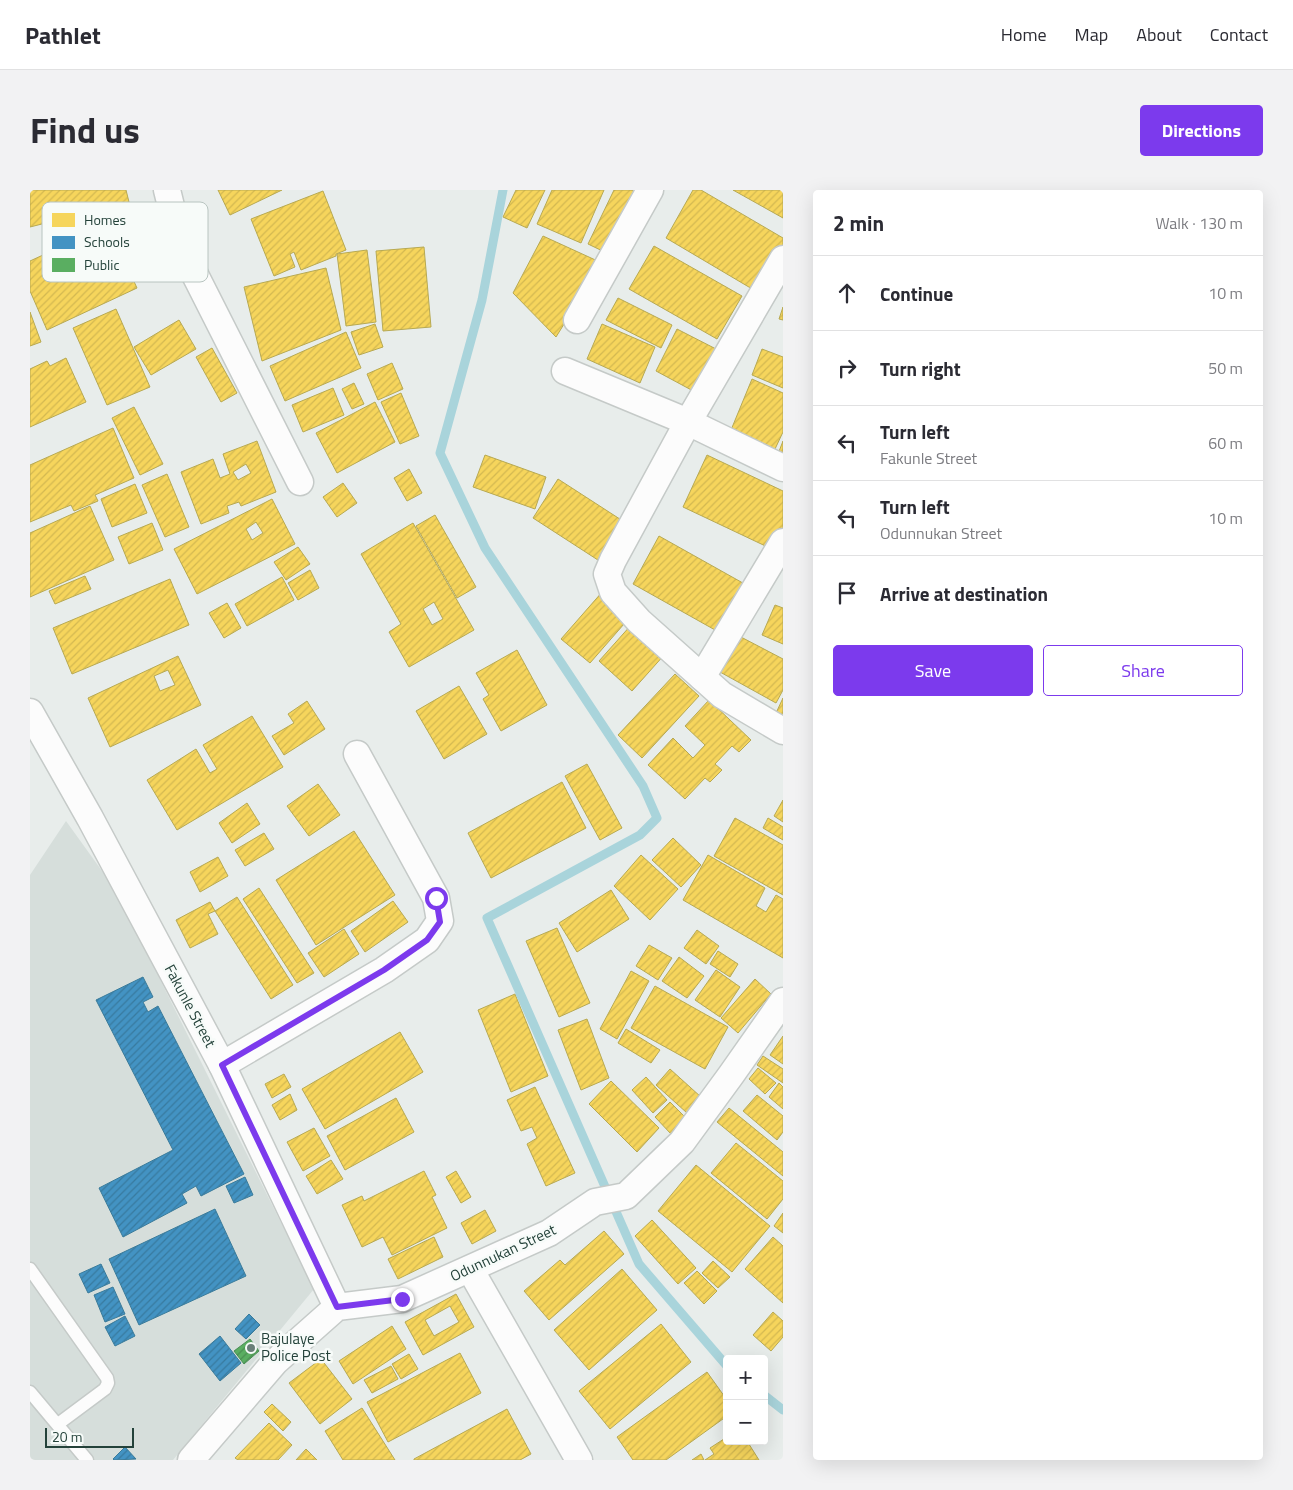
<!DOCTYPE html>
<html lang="en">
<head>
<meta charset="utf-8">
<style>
	:root { --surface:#fff; --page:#f2f2f3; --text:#2b2b33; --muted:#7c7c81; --line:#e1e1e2; --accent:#7c3aed }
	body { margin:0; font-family:"Titillium Web",sans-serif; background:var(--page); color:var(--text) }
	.controls { position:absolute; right:15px; bottom:15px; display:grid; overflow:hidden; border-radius:5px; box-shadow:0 5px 20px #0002 }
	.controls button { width:45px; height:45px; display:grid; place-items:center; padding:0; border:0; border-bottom:1px solid var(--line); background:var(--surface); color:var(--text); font:25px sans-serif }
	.scale { position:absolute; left:15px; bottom:12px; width:89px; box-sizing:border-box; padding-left:5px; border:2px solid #24423a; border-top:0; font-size:14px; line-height:18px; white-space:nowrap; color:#24423a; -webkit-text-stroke:4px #f7fbf9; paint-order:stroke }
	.stop { position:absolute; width:15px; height:15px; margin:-11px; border:4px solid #7c3aed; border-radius:50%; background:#fff }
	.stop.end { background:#7c3aed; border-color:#fff; box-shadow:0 1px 5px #0008 }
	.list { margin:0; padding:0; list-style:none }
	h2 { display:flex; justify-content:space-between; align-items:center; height:65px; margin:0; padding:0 20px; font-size:21px }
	h2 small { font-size:16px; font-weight:400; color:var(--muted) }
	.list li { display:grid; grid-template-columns:32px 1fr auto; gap:15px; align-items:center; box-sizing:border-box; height:75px; padding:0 20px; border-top:1px solid var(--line) }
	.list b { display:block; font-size:19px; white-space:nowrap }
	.list p { margin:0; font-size:16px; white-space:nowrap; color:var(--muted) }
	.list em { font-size:16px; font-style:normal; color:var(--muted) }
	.actions { display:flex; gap:10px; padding:15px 20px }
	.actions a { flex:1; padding:11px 0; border:1px solid var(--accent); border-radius:5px; text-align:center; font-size:18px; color:var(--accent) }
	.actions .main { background:var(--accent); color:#fff }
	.icon { flex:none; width:28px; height:28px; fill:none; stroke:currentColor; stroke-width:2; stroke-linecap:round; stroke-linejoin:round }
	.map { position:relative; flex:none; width:753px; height:1270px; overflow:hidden; border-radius:5px }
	header { display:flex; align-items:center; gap:30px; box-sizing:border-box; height:70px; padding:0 25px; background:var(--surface); border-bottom:1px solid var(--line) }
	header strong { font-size:24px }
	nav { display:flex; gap:28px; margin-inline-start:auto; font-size:18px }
	.intro { display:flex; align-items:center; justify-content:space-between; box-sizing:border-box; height:120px; padding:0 30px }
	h1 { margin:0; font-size:35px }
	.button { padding:12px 22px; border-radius:5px; background:var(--accent); color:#fff; font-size:18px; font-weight:700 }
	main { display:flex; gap:30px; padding:0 30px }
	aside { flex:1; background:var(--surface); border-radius:5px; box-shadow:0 5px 20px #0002 }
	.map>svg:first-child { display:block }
	.built { fill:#d6dedb }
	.homes { fill:url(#homes-hatch); stroke:#b7a952; fill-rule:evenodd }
	.schools { fill:url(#schools-hatch); stroke:#3a7b9a }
	.public { fill:url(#public-hatch); stroke:#4a8e55 }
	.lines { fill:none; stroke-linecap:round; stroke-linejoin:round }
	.stream { stroke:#a9d4db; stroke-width:9 }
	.lane-casing { stroke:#c5cac8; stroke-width:15 }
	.street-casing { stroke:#c5cac8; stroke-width:29 }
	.lane { stroke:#fcfcfc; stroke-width:12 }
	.street { stroke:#fcfcfc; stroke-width:26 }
	.route { stroke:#7c3aed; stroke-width:6 }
	.poi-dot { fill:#697e78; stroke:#f7fbf9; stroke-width:2 }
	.labels { text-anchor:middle; stroke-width:5; stroke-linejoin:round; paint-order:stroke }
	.street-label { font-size:15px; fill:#24423a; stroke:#f7fbf9 }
	.poi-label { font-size:15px; fill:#24423a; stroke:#f7fbf9; text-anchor:start }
	.key { fill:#f7fbf9; stroke:#b8c4c0; stroke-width:1 }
	.key-label { font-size:14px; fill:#24423a }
</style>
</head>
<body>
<header>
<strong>Pathlet</strong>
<nav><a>Home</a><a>Map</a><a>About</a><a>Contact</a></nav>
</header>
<div class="intro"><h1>Find us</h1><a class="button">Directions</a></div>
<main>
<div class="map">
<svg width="753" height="1270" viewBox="0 0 753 1270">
	<defs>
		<pattern id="homes-hatch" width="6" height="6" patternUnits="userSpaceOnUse" patternTransform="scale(1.25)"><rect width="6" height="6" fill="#f6d55c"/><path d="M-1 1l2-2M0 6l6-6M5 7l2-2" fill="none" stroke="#d3b851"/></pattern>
		<pattern id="schools-hatch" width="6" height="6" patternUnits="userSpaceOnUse" patternTransform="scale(1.25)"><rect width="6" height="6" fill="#4393c3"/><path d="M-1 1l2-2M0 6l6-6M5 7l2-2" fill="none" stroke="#387a9f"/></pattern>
		<pattern id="public-hatch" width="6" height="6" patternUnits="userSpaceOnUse" patternTransform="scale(1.25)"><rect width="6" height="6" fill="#5aae61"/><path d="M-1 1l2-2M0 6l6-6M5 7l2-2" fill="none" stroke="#4a8f51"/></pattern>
	</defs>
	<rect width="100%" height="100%" fill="#e8edeb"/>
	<polygon class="built" points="36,631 85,699 284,1099 143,1270 0,1270 0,685"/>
	<g class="homes">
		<polygon points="0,0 96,0 99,12 0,37"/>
		<polygon points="188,0 252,0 200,25"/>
		<polygon points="486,0 515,0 497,38 473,27"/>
		<polygon points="522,0 574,0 551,53 507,34"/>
		<polygon points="584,0 601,0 612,5 583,66 558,54"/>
		<polygon points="663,0 671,0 753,48 753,62 729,103 636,48"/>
		<polygon points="703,0 753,0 753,28"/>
		<polygon points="293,1 316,60 306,64 306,66 271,80 264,62 260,64 265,77 244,86 221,29"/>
		<polygon points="78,35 107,98 17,140 0,101 0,71"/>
		<polygon points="513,46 572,73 526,147 483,103"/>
		<polygon points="624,56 712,106 687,149 599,99"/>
		<polygon points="394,57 401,137 353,141 346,61"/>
		<polygon points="337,60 346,132 316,136 307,64"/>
		<polygon points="296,78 311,140 232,171 214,97"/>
		<polygon points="588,108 642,135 631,158 576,130"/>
		<polygon points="753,117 753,130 749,129"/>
		<polygon points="86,119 120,197 77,215 43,138"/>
		<polygon points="0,122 11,152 0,156"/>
		<polygon points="149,130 166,159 121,185 104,157"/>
		<polygon points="345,134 353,157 329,165 321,142"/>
		<polygon points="572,134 625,157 610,193 557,169"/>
		<polygon points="647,139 688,160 667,203 626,181"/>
		<polygon points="316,142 331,178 255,211 240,176"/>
		<polygon points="182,158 207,203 191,212 166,167"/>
		<polygon points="732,159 753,167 753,198 722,185"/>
		<polygon points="36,168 56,212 0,237 0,179 17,171 20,176"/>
		<polygon points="362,173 373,199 348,210 337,184"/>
		<polygon points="722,189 753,203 753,242 745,259 701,240"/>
		<polygon points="324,193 334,214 322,219 312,199"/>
		<polygon points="303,198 314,225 273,242 262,215"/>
		<polygon points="371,203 389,246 370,254 351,212"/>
		<polygon points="345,212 365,252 307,283 286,243"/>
		<polygon points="104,217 133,274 110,285 82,228"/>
		<polygon points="83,238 104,288 65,305 68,311 44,321 41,315 0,332 0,275"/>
		<path d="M227,251l19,51 -35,14 -2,-4 -12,4 2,7 -28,11 -20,-52 32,-13 7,19 10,-4 -7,-20zM216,274l5,9 -13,7 -5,-8z"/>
		<polygon points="753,251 753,266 748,264"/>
		<polygon points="455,265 516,287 505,319 443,297"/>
		<polygon points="677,265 753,301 753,345 746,361 653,317"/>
		<polygon points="379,279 392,303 377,311 364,288"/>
		<polygon points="137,284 159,337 135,347 112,295"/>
		<polygon points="528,289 596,333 571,372 503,328"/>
		<polygon points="313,293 327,313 307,327 293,307"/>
		<polygon points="105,294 117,323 82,337 71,309"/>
		<path d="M242,309l23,45 -98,50 -23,-45zM226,332l7,11 -11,7 -6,-11z"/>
		<polygon points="60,316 84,370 0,407 0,343"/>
		<polygon points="405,325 446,397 427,408 386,336"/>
		<polygon points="122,333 133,360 99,374 88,347"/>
		<path d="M383,333l61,107 -65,37 -20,-35 12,-8 -40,-70zM404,412l9,17 -11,6 -9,-16z"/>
		<polygon points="629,346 720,397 694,445 603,394"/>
		<polygon points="268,357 280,374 256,390 244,372"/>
		<polygon points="280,380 289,398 268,410 258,393"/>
		<polygon points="55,386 61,399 25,414 19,401"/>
		<polygon points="252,387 264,410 217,436 205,414"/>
		<polygon points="140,389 159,435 42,484 23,438"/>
		<polygon points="573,401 601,426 560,473 531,449"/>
		<polygon points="197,413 211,438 194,448 179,423"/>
		<polygon points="745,415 753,418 753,454 732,445"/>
		<polygon points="602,434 635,464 602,501 569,471"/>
		<polygon points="709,446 753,469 753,500 746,513 690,482"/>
		<polygon points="487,460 517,515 471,541 453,509 459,505 446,483"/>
		<path d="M148,466l23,49 -91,42 -22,-49zM138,480l7,15 -15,6 -6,-15z"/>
		<polygon points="645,484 669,506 612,568 588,545"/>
		<polygon points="429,496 457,544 414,569 386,521"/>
		<polygon points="753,508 753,527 746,523"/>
		<polygon points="679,510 721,550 709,562 702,556 685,574 692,580 680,592 675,588 655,609 618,575 643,548 663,568 675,555 655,536"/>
		<polygon points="277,511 295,539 254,565 242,546 264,533 258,524"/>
		<polygon points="222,526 253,577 147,640 117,590 166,559 180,583 187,579 173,555"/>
		<polygon points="557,574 592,638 570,650 535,586"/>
		<polygon points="532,592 556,638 461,688 438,643"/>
		<polygon points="288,594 310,625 279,646 257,616"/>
		<polygon points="753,610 753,632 744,626"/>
		<polygon points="217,613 230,634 202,653 189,633"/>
		<polygon points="705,628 753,655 753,705 684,666"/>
		<polygon points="738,628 753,637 753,650 733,638"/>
		<polygon points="324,641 365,705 286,755 246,690"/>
		<polygon points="234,643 244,659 215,676 205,660"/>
		<polygon points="643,648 671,675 651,697 622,670"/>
		<polygon points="611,665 648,699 620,730 584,696"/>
		<polygon points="678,665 735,698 726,716 736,722 746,705 753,709 753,768 653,710"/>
		<polygon points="188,667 198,686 170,702 160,682"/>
		<polygon points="229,698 284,783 267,793 213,709"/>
		<polygon points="581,700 599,729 547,762 529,733"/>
		<polygon points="207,707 263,795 241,809 185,721"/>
		<polygon points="363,711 378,732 335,762 321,741"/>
		<polygon points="180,712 185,721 178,724 188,744 160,758 146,730"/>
		<polygon points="527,738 560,813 529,827 496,751"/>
		<polygon points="314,739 329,764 294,787 278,763"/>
		<polygon points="667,740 689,756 676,774 654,758"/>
		<polygon points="619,755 642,768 628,790 606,776"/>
		<polygon points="688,761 708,774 700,787 680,774"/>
		<polygon points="649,767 674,786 657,808 632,791"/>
		<polygon points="686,780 710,797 690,827 665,810"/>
		<polygon points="601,781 619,791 587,849 570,839"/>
		<polygon points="725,789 741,804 708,843 691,828"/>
		<polygon points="625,796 698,837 675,879 601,838"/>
		<polygon points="485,804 518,886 481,902 448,820"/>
		<polygon points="557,829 579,888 551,900 528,840"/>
		<polygon points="596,839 630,860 621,873 588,853"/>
		<polygon points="370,842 393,882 295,939 272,899"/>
		<polygon points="753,846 753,874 740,865"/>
		<polygon points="733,866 753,879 753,893 727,875"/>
		<polygon points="728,878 746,893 735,904 719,889"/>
		<polygon points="640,879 671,907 657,923 626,895"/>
		<polygon points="254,884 261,897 242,908 235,894"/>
		<polygon points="616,887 637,910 623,923 602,900"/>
		<polygon points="581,891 629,938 607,962 559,914"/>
		<polygon points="749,893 753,897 753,919 739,907"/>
		<polygon points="505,897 545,983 516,996 497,954 507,948 502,937 491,941 477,910"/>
		<polygon points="260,904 267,920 250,930 242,915"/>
		<polygon points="727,905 753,926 753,942 747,950 713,921"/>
		<polygon points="366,908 384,942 315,980 297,946"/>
		<polygon points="640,912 657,929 641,944 625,927"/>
		<polygon points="699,918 753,962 753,986 687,932"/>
		<polygon points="284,938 300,966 273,981 257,952"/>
		<polygon points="706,953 753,991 753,1009 737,1029 681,983"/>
		<polygon points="301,970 313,989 287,1004 276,986"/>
		<polygon points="666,975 740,1036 702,1082 628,1021"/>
		<polygon points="394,981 406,1005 402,1007 417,1038 362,1065 353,1047 332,1057 312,1015 332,1006 334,1011"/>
		<polygon points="426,981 441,1007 431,1013 416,987"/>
		<polygon points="455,1020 466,1041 442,1054 431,1033"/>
		<polygon points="753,1023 753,1043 744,1036"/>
		<polygon points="622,1030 666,1078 648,1094 605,1046"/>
		<polygon points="574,1041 594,1064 519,1130 494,1101 530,1070 535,1075"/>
		<polygon points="404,1047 413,1067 368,1089 358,1069"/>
		<polygon points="743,1047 753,1056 753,1113 715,1079"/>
		<polygon points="683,1071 700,1087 688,1098 672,1083"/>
		<polygon points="592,1079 627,1120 559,1180 524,1140"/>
		<polygon points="667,1081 687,1101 674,1114 654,1093"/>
		<path d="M426,1104l18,33 -51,28 -18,-33zM420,1116l9,16 -25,14 -9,-16z"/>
		<polygon points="743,1122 753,1131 753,1147 741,1161 723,1145"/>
		<polygon points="631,1134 661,1172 580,1239 549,1201"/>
		<polygon points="362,1136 376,1159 323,1194 309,1171"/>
		<polygon points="430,1163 451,1203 358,1252 337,1212"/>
		<polygon points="379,1164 388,1179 371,1189 362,1174"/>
		<polygon points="291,1169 322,1209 290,1234 259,1193"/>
		<polygon points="361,1176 368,1189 342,1203 334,1190"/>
		<polygon points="677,1182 697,1210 697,1226 636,1270 603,1270 587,1247"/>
		<polygon points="242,1214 261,1232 253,1241 234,1222"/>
		<polygon points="332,1218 365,1270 313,1270 295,1241"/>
		<polygon points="477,1219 501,1264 490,1270 384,1270 384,1269"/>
		<polygon points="239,1233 262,1255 248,1270 208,1270 205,1268"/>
		<polygon points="697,1247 697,1251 717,1251 729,1270 675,1270 684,1264 680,1258"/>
		<polygon points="276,1259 287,1270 266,1270"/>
		<polygon points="671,1264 674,1270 662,1270"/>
	</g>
	<g class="schools">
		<polygon points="113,787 123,807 113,812 118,822 128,816 214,984 171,1006 166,996 152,1004 157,1013 93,1047 69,998 143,960 66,810"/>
		<polygon points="215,987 223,1005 204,1013 196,996"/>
		<polygon points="185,1019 216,1086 109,1135 79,1069"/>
		<polygon points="71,1074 80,1093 58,1103 49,1084"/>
		<polygon points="83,1097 95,1124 75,1132 64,1105"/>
		<polygon points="219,1124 230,1135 216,1149 205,1139"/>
		<polygon points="95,1126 105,1146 85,1156 75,1137"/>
		<polygon points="190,1146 211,1173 190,1191 169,1164"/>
		<polygon points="95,1257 106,1269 84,1270 83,1269"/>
	</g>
	<polygon class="public" points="220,1149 229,1161 214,1174 204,1161"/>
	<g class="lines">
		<g class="stream">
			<polyline points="473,0 452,110 410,263 455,358 613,596 627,628 610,645 457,728 609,1074 697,1176"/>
			<polyline points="734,1205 753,1220"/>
		</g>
		<g class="lane-casing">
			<g id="lane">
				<polyline points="0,1079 77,1188 78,1193 75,1199 28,1234"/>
				<polyline points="0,1202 57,1270"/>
			</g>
		</g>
		<g class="street-casing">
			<g id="street">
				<polyline points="137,0 151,57 270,292"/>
				<polyline points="753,69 658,232 583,370 577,384 583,402 609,431 692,505 753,541"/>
				<polyline points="547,130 620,0"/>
				<polyline points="535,181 658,232 753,278"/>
				<polyline points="672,487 753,352"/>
				<polyline points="0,522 60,628 192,875 307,1117"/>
				<polyline points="192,875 354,780 397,750 410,731 406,708 327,564"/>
				<polyline points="440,1079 549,1270"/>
				<polyline points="161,1270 245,1172 307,1117 372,1109 519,1043 565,1012 596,1006 652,952 701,885 753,811"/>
			</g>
		</g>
		<use href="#lane" class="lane"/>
		<use href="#street" class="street"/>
	</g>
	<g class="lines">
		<polyline class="route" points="372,1109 307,1117 192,875 354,780 397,750 410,732 406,708"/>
	</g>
	<circle class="poi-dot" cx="221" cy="1158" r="5"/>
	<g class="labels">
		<g class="street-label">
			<text transform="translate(160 816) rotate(62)" y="5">Fakunle Street</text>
			<text transform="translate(473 1063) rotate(-25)" y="5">Odunnukan Street</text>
		</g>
		<g class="poi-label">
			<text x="231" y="1154">Bajulaye<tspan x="231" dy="17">Police Post</tspan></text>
		</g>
	</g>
	<rect x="12" y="12" width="166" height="80" rx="8" class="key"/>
	<rect x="22" y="23" width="23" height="14" fill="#f6d55c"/>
	<rect x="22" y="46" width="23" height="13" fill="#4393c3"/>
	<rect x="22" y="68" width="23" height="14" fill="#5aae61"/>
	<g class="key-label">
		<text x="54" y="35">Homes</text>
		<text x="54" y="57">Schools</text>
		<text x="54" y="80">Public</text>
	</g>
</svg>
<div class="controls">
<button>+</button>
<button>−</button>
</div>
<div class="scale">20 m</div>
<div class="stop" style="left:406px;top:708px"></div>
<div class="stop end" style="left:372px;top:1109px"></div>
</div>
<aside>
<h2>2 min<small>Walk · 130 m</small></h2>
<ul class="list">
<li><svg class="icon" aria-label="ahead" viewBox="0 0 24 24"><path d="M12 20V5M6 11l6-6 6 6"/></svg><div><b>Continue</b></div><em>10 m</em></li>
<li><svg class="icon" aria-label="right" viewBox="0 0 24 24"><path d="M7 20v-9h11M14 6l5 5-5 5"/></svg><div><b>Turn right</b></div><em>50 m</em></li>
<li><svg class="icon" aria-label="left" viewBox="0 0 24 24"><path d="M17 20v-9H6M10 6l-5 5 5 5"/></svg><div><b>Turn left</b><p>Fakunle Street</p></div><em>60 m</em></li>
<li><svg class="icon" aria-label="left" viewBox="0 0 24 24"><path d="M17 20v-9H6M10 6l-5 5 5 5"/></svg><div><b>Turn left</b><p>Odunnukan Street</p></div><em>10 m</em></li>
<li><svg class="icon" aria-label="arrive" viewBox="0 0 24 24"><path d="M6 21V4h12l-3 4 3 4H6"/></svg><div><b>Arrive at destination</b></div></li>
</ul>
<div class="actions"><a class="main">Save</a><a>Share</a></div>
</aside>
</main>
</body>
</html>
